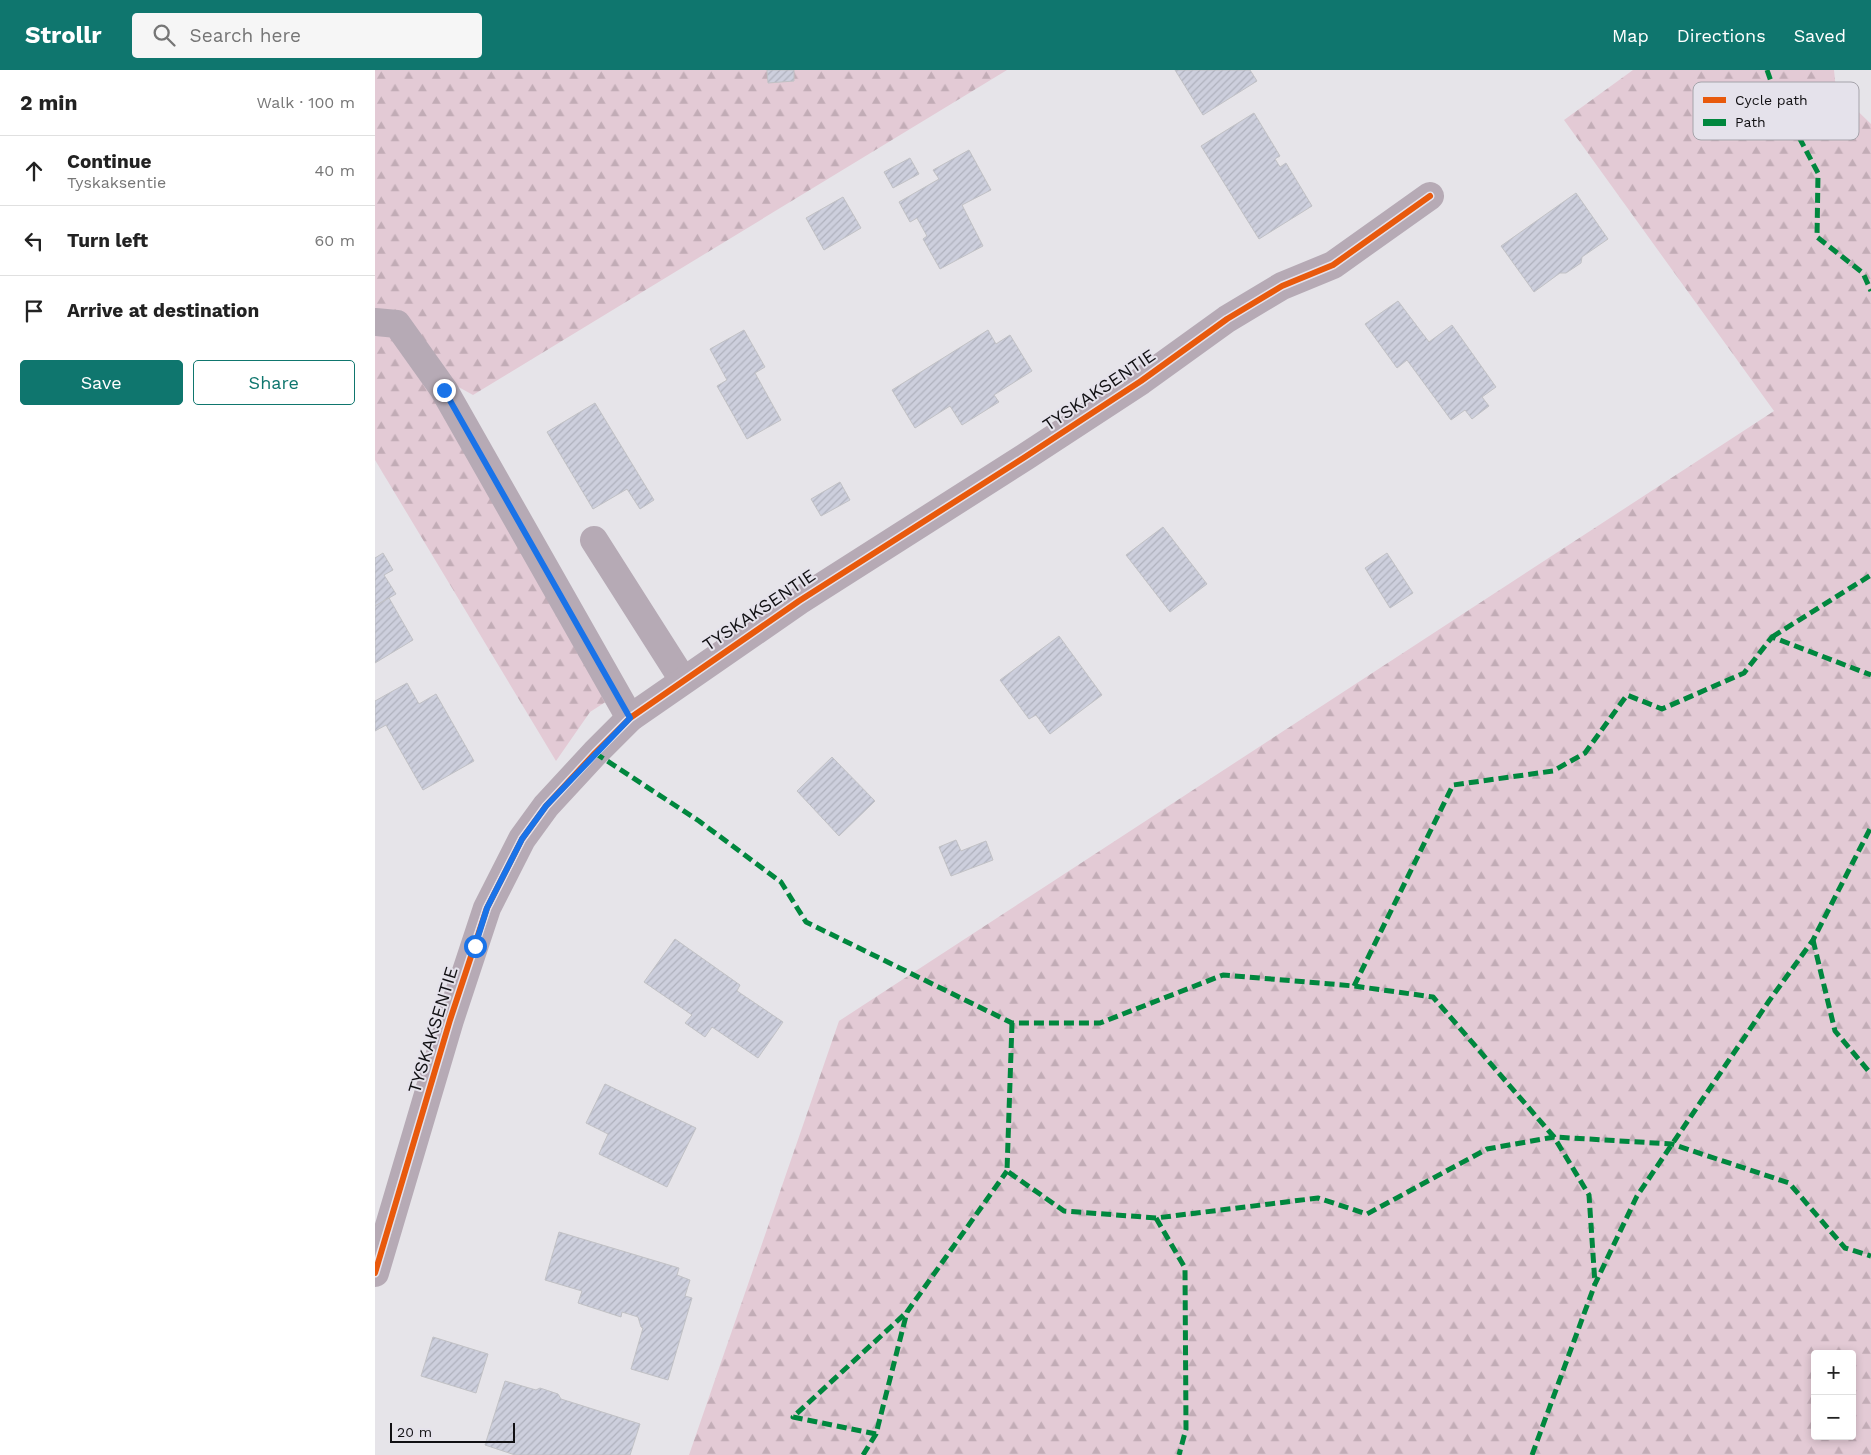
<!DOCTYPE html>
<html lang="en">
<head>
<meta charset="utf-8">
<style>
	:root { --surface:#fff; --page:#f6f6f6; --text:#222; --muted:#767676; --line:#e0e0e0; --accent:#0f766e }
	body { margin:0; font-family:"Work Sans",sans-serif; background:var(--page); color:var(--text) }
	.controls { position:absolute; right:15px; bottom:15px; display:grid; overflow:hidden; border-radius:5px; box-shadow:0 2px 8px #0003 }
	.controls button { width:45px; height:45px; display:grid; place-items:center; padding:0; border:0; border-bottom:1px solid var(--line); background:var(--surface); color:var(--text); font:25px sans-serif }
	.scale { position:absolute; left:15px; bottom:12px; width:125px; box-sizing:border-box; padding-left:5px; border:2px solid #111013; border-top:0; font-size:14px; line-height:18px; white-space:nowrap; color:#111013; -webkit-text-stroke:4px #e5e2eb; paint-order:stroke }
	.stop { position:absolute; width:15px; height:15px; margin:-11px; border:4px solid #1a73e8; border-radius:50%; background:#fff }
	.stop.end { background:#1a73e8; border-color:#fff; box-shadow:0 1px 5px #0008 }
	.list { margin:0; padding:0; list-style:none }
	h2 { display:flex; justify-content:space-between; align-items:center; height:65px; margin:0; padding:0 20px; font-size:21px }
	h2 small { font-size:16px; font-weight:400; color:var(--muted) }
	.list li { display:grid; grid-template-columns:32px 1fr auto; gap:15px; align-items:center; box-sizing:border-box; height:70px; padding:0 20px; border-top:1px solid var(--line) }
	.list b { display:block; font-size:19px; white-space:nowrap }
	.list p { margin:0; font-size:16px; white-space:nowrap; color:var(--muted) }
	.list em { font-size:16px; font-style:normal; color:var(--muted) }
	.actions { display:flex; gap:10px; padding:15px 20px }
	.actions a { flex:1; padding:11px 0; border:1px solid var(--accent); border-radius:5px; text-align:center; font-size:18px; color:var(--accent) }
	.actions .main { background:var(--accent); color:#fff }
	.icon { flex:none; width:28px; height:28px; fill:none; stroke:currentColor; stroke-width:2; stroke-linecap:round; stroke-linejoin:round }
	.map { position:relative; flex:none; width:1496px; height:1385px; overflow:hidden }
	header { display:flex; align-items:center; gap:30px; box-sizing:border-box; height:70px; padding:0 25px; background:var(--accent); color:#fff }
	header strong { font-size:24px }
	nav { display:flex; gap:28px; margin-inline-start:auto; font-size:18px }
	.search { width:350px; height:45px; background:var(--page); display:flex; align-items:center; gap:12px; box-sizing:border-box; padding:0 18px; border-radius:5px; color:var(--muted); font-size:19px }
	main { display:flex }
	aside { flex:1; background:var(--surface) }
	.map>svg:first-child { display:block }
	.forest { fill:url(#forest-firs); fill-rule:evenodd }
	.building { fill:url(#building-hatch); stroke:#c1c1c5 }
	.lines { fill:none; stroke-linecap:round; stroke-linejoin:round }
	.minor { stroke:#b6aab5; stroke-width:28 }
	.quiet { stroke:#00873e; stroke-width:5; stroke-dasharray:10 5; stroke-linecap:butt }
	.cycleway-casing { stroke:#e5e2eb; stroke-width:9 }
	.cycleway { stroke:#e8590c; stroke-width:6 }
	.route { stroke:#1a73e8; stroke-width:6 }
	.labels { text-anchor:middle; stroke-width:4; stroke-linejoin:round; paint-order:stroke }
	.street-label { font-size:18px; fill:#111013; stroke:#e5e2eb }
	.key { fill:#e5e2eb; stroke:#a5a3aa; stroke-width:1 }
	.key-label { font-size:14px; fill:#111013 }
</style>
</head>
<body>
<header>
<strong>Strollr</strong>
<div class="search"><svg class="icon" aria-label="search" viewBox="0 0 24 24"><circle cx="10" cy="10" r="6"/><path d="M15 15l6 6"/></svg>Search here</div>
<nav><a>Map</a><a>Directions</a><a>Saved</a></nav>
</header>
<main>
<aside>
<h2>2 min<small>Walk · 100 m</small></h2>
<ul class="list">
<li><svg class="icon" aria-label="ahead" viewBox="0 0 24 24"><path d="M12 20V5M6 11l6-6 6 6"/></svg><div><b>Continue</b><p>Tyskaksentie</p></div><em>40 m</em></li>
<li><svg class="icon" aria-label="left" viewBox="0 0 24 24"><path d="M17 20v-9H6M10 6l-5 5 5 5"/></svg><div><b>Turn left</b></div><em>60 m</em></li>
<li><svg class="icon" aria-label="arrive" viewBox="0 0 24 24"><path d="M6 21V4h12l-3 4 3 4H6"/></svg><div><b>Arrive at destination</b></div></li>
</ul>
<div class="actions"><a class="main">Save</a><a>Share</a></div>
</aside>
<div class="map">
<svg width="1496" height="1385" viewBox="0 0 1496 1385">
	<defs>
		<pattern id="forest-firs" width="22" height="20" patternUnits="userSpaceOnUse" patternTransform="scale(1.25)"><rect width="22" height="20" fill="#e3cad5"/><path d="M5 1l3.5 6h-7zM16 11l3.5 6h-7z" fill="#c2acb6"/></pattern>
		<pattern id="building-hatch" width="6" height="6" patternUnits="userSpaceOnUse" patternTransform="scale(1.25)"><rect width="6" height="6" fill="#cdcfdd"/><path d="M-1 1l2-2M0 6l6-6M5 7l2-2" fill="none" stroke="#afb1bd"/></pattern>
	</defs>
	<rect width="100%" height="100%" fill="#e6e4e9"/>
	<g class="forest">
		<polygon points="0,0 632,0 98,325 40,293 232,631 215,642 181,691 0,390"/>
		<path d="M1258,0h201l2,20 35,34v1331h-1182l150,-434 935,-610 -210,-291zM1440,1284h37v82h-37z"/>
	</g>
	<g class="building">
		<polygon points="392,0 419,0 419,11 393,13"/>
		<polygon points="800,0 875,0 882,11 828,45"/>
		<polygon points="879,43 905,86 900,89 905,97 911,93 937,136 884,169 826,76"/>
		<polygon points="594,80 616,120 587,135 608,176 565,199 548,169 552,166 542,148 535,152 524,132 564,109 558,100"/>
		<polygon points="535,88 544,104 518,118 509,102"/>
		<polygon points="1201,123 1233,169 1207,187 1206,193 1191,203 1185,203 1159,222 1126,176"/>
		<polygon points="468,127 486,158 449,180 431,148"/>
		<polygon points="1023,231 1054,272 1077,255 1121,317 1107,327 1114,336 1097,349 1090,340 1076,350 1032,290 1022,298 990,254"/>
		<polygon points="369,260 390,297 380,303 406,350 372,369 342,316 352,310 335,279"/>
		<polygon points="613,260 621,274 635,265 657,301 619,325 624,332 587,355 575,336 540,358 517,320"/>
		<polygon points="220,333 279,430 265,439 252,419 218,439 172,362"/>
		<polygon points="465,412 475,430 446,446 436,429"/>
		<polygon points="788,457 832,514 795,542 751,485"/>
		<polygon points="8,483 18,500 9,505 21,524 0,536 0,488"/>
		<polygon points="1012,483 1038,523 1015,538 990,498"/>
		<polygon points="14,528 38,570 0,593 0,536"/>
		<polygon points="684,566 727,625 675,664 661,645 654,649 625,610"/>
		<polygon points="32,613 44,634 61,624 99,691 48,720 11,655 0,661 0,631"/>
		<polygon points="457,687 500,731 464,766 422,721"/>
		<polygon points="581,770 586,781 611,771 618,790 576,806 564,777"/>
		<polygon points="300,869 365,915 362,921 408,952 383,988 337,957 330,967 310,953 317,945 269,912"/>
		<polygon points="230,1014 321,1058 292,1117 224,1084 233,1064 211,1053"/>
		<polygon points="184,1162 304,1198 302,1205 315,1210 310,1226 317,1228 293,1310 256,1299 268,1258 266,1257 263,1247 247,1242 246,1247 203,1233 207,1221 170,1210"/>
		<polygon points="58,1267 113,1284 101,1323 46,1306"/>
		<polygon points="130,1311 161,1320 165,1318 183,1324 186,1329 265,1354 255,1385 140,1385 110,1375"/>
	</g>
	<g class="lines">
		<g class="minor">
			<polyline points="0,252 22,254 69,320 255,648"/>
			<polyline points="219,470 308,610"/>
			<polyline points="0,1203 75,950 112,838 147,769 171,736 220,683 255,648 424,531 650,387 766,311 852,249 907,216 958,195 1055,126"/>
		</g>
		<g class="quiet">
			<polyline points="1392,0 1399,20 1443,103 1442,167 1488,203 1496,221"/>
			<polyline points="1397,567 1496,505"/>
			<polyline points="220,683 324,751 406,812 431,852 637,953 725,953 848,905 979,916 1058,927 1179,1067 1297,1074 1414,1113 1470,1178 1496,1186"/>
			<polyline points="1438,870 1460,961 1496,1004"/>
			<polyline points="979,916 1078,715 1178,701 1210,683 1252,625 1287,639 1369,603 1397,567 1496,605"/>
			<polyline points="637,953 632,1101 689,1141 781,1148 943,1128 992,1144 1112,1079 1179,1067 1214,1125 1220,1214"/>
			<polyline points="781,1148 810,1198 811,1359 804,1385"/>
			<polyline points="501,1364 418,1347 532,1242"/>
			<polyline points="488,1385 501,1364 532,1242 632,1101"/>
			<polyline points="1157,1385 1220,1214 1262,1126 1394,931 1438,870 1496,757"/>
		</g>
		<g class="cycleway-casing">
			<polyline id="cycleway" points="0,1203 75,950 112,838 147,769 171,736 220,683 255,648 424,531 650,387 766,311 852,249 907,216 958,195 1055,126"/>
		</g>
		<use href="#cycleway" class="cycleway"/>
	</g>
	<g class="lines">
		<polyline class="route" points="69,320 255,648 171,736 147,769 112,838 100,876"/>
	</g>
	<g class="labels">
		<g class="street-label">
			<text transform="translate(724 320) rotate(-34)" y="6">TYSKAKSENTIE</text>
			<text transform="translate(384 540) rotate(-34)" y="6">TYSKAKSENTIE</text>
			<text transform="translate(58 960) rotate(-73)" y="6">TYSKAKSENTIE</text>
		</g>
	</g>
	<rect x="1318" y="12" width="166" height="58" rx="8" class="key"/>
	<rect x="1328" y="27" width="23" height="6" fill="#e8590c"/>
	<rect x="1328" y="49" width="23" height="7" fill="#00873e"/>
	<g class="key-label">
		<text x="1360" y="35">Cycle path</text>
		<text x="1360" y="57">Path</text>
	</g>
</svg>
<div class="controls">
<button>+</button>
<button>−</button>
</div>
<div class="scale">20 m</div>
<div class="stop" style="left:100px;top:876px"></div>
<div class="stop end" style="left:69px;top:320px"></div>
</div>
</main>
</body>
</html>
